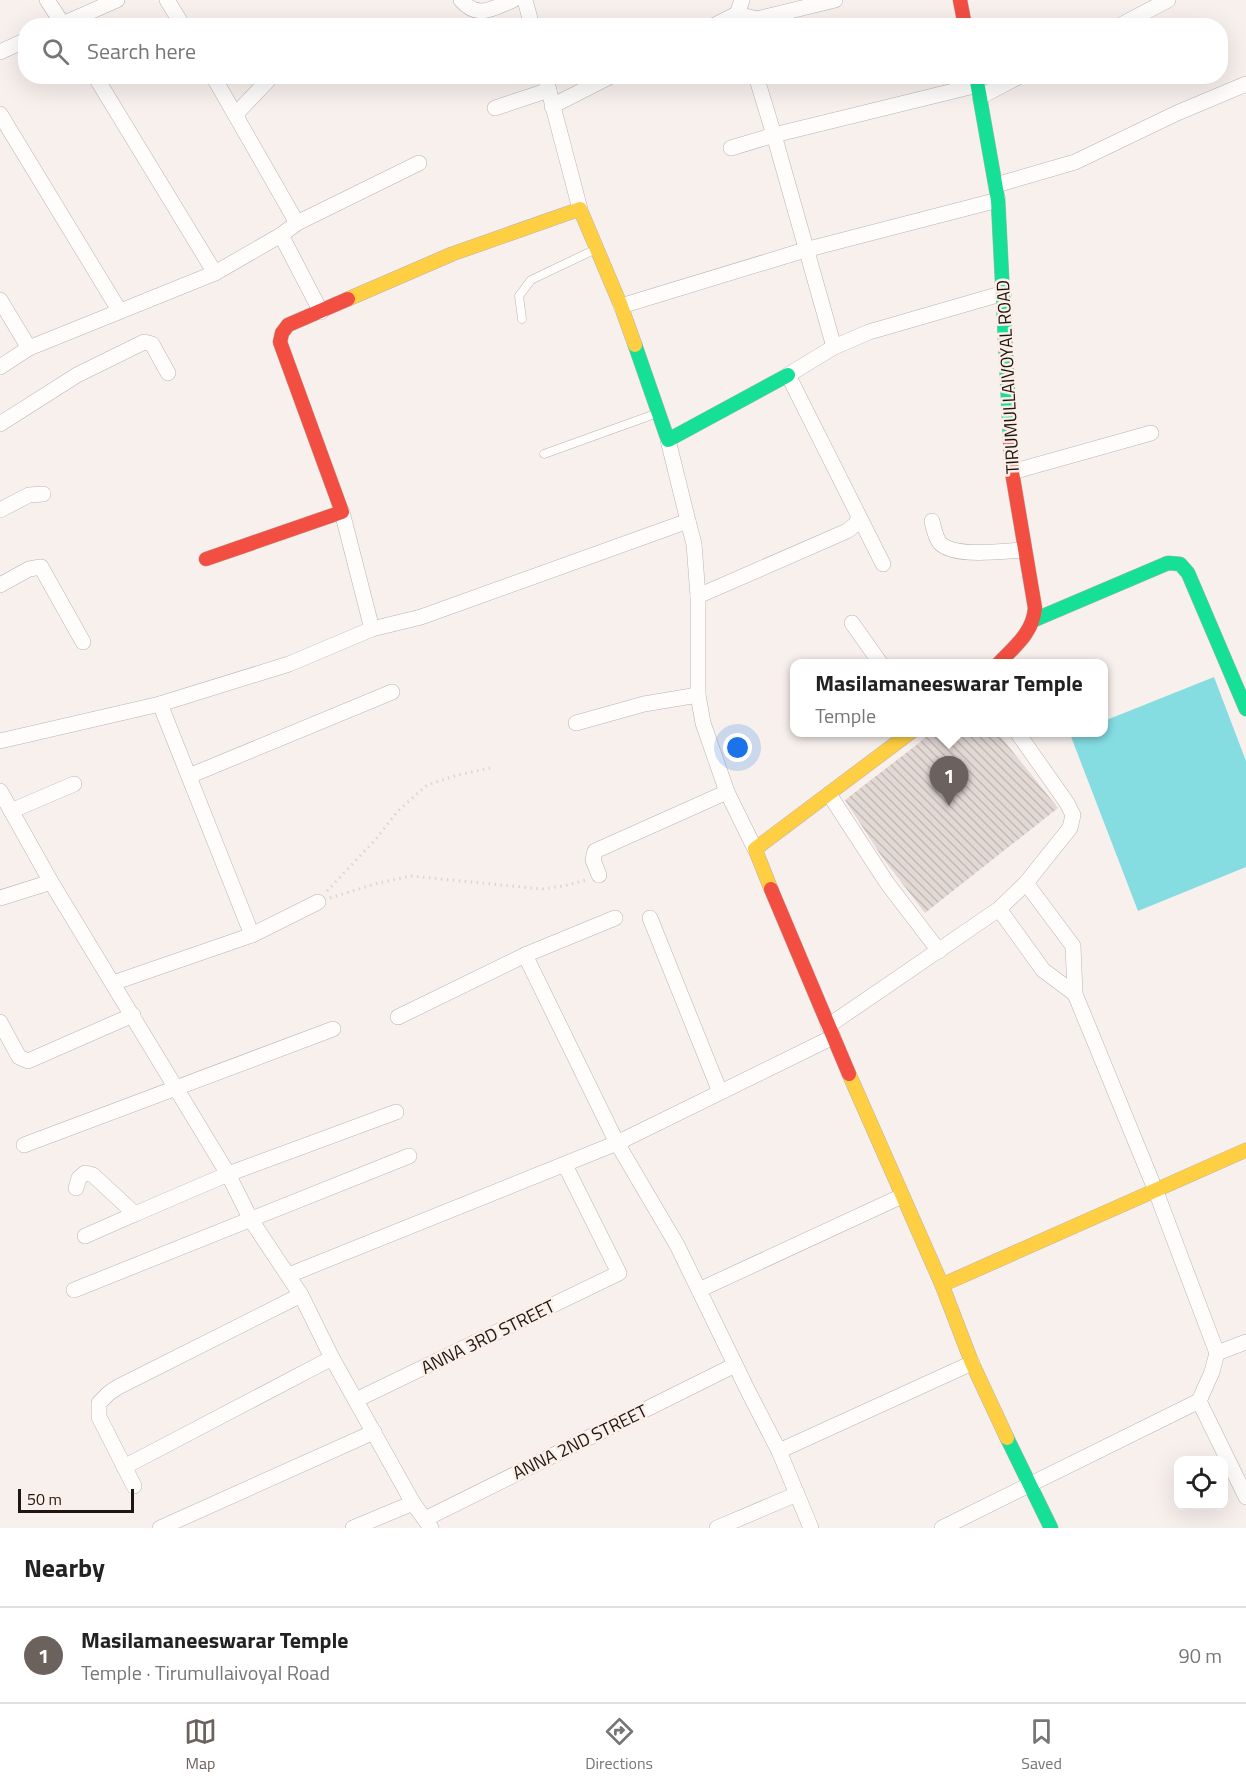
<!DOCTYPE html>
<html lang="en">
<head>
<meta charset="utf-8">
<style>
	:root { --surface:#fff; --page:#f6f6f6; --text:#222; --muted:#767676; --line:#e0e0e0; --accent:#6c625d }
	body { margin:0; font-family:"Titillium Web",sans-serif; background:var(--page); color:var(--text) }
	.controls { position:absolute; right:18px; bottom:18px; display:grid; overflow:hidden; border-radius:12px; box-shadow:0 6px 24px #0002 }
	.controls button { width:54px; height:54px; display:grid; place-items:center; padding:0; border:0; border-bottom:2px solid var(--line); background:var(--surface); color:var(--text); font:30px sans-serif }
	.scale { position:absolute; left:18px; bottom:15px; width:116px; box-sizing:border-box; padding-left:6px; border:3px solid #201510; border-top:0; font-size:16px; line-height:21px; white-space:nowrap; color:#201510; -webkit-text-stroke:4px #fcefe9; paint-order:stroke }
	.you { position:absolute; left:738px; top:748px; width:21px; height:21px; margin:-15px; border:4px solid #fff; border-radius:50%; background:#1a73e8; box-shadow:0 0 0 9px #1a73e833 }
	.badge { display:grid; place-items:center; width:39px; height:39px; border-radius:50%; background:var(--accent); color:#fff; font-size:20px; font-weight:700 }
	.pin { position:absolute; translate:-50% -50px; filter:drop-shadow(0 2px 3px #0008) }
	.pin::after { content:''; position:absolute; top:32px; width:21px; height:18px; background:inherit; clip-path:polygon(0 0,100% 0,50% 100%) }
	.popup { position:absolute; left:790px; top:659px; width:318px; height:78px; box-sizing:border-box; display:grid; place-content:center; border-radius:12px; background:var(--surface); filter:drop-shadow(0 2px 4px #0005); font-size:20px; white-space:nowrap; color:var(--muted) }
	.popup b { font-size:22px; color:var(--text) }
	.popup::after { content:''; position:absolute; left:50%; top:100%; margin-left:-12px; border:12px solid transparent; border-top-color:var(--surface) }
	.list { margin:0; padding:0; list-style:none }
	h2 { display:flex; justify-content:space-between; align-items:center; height:78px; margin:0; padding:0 24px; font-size:26px }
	h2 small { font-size:20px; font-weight:400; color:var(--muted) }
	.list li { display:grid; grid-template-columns:39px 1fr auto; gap:18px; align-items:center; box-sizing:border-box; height:96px; padding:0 24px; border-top:2px solid var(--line) }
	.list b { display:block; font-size:22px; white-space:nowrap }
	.list p { margin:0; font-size:20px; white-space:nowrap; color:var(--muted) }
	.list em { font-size:20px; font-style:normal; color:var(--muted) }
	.icon { flex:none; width:33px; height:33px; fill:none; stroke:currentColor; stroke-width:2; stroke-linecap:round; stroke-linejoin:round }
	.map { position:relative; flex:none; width:1246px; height:1528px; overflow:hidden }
	.search { position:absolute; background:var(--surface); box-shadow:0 6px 24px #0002; left:18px; right:18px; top:18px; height:66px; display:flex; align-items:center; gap:15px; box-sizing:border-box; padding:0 21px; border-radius:24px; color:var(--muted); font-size:22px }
	.sheet { height:174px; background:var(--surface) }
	nav { display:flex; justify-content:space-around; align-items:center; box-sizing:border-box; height:84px; border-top:2px solid var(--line); background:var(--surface); font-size:16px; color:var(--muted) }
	nav a { display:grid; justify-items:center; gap:3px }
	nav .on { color:var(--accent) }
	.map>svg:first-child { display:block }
	.water { fill:#85dde2 }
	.building { fill:url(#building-back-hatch) }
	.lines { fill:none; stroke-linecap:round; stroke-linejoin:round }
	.lane-casing { stroke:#bcb3af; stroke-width:9 }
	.street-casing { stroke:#bcb3af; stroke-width:16 }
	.fast-casing { stroke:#bcb3af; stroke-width:15 }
	.slow-casing { stroke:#bcb3af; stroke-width:15 }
	.jam-casing { stroke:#bcb3af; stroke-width:15 }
	.path { stroke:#d9d6d5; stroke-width:3; stroke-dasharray:1.5 4.5; stroke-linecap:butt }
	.lane { stroke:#fefdfc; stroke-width:8 }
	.street { stroke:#fefdfc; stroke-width:15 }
	.fast { stroke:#16e098; stroke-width:14 }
	.slow { stroke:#ffcf43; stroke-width:14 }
	.jam { stroke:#f24e42; stroke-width:14 }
	.labels { text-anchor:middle; stroke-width:5; stroke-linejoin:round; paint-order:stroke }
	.street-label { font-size:18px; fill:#201510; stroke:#fcefe9 }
</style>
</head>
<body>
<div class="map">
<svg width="1246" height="1528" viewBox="0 0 1246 1528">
	<defs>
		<pattern id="building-back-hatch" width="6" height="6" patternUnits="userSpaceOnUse" patternTransform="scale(1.5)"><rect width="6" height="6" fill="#e2d8d4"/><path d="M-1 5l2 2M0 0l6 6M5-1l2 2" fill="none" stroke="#c2b8b5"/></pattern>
	</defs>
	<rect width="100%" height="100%" fill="#f8f0ed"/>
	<polygon class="water" points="1214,677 1246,761 1246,867 1138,911 1070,734 1104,732 1104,721"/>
	<polygon class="building" points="930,732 997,732 1058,808 925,913 882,857 845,800 919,743"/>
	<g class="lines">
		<g class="lane-casing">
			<g id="lane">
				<polyline points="522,319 519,296 531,280 594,250"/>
				<polyline points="544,454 655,414"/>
			</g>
		</g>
		<g class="street-casing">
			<g id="street">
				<polyline points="47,0 64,26"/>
				<polyline points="167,0 183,26"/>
				<path d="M461,0c17,20 32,8 52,0"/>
				<polyline points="525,0 532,26"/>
				<polyline points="58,26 117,0"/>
				<polyline points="713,26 737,14 757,19 835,0"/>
				<polyline points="741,26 737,14 742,0"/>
				<polyline points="1119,26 1168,0"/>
				<polyline points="0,52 26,40"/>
				<polyline points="95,76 215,273"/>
				<polyline points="545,76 580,209"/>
				<polyline points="980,97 1020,76"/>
				<polyline points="552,106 611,76"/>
				<polyline points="495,108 549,90"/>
				<polyline points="0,114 119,310"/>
				<polyline points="236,114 272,76"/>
				<polyline points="731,148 774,135 756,76"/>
				<polyline points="996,185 1075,162 1177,113 1246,84"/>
				<polyline points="297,223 419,163"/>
				<polyline points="281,235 321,312"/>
				<polyline points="0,300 29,348 215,273 281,235 297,223 213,76"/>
				<polyline points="621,306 805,250 998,200"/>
				<polyline points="834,347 774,135 978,85"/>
				<polyline points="0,367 29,348"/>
				<polyline points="0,424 77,375 144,342 152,344 168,373"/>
				<polyline points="1012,472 1151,433"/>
				<polyline points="0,510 29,495 43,494"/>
				<polyline points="342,512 372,629"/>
				<polyline points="688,521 694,544 698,596"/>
				<path d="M932,521c2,8 3,16 8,22 14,15 64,8 84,7"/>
				<polyline points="883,564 788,375 834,347 869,332 1004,293"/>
				<polyline points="0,585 29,569 41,567 83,642"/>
				<polyline points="852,623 881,664"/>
				<polyline points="160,704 252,935"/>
				<polyline points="576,723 644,704 698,695"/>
				<polyline points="1017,732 1067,803 1073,815 1070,828 1026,883"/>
				<polyline points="0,741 160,704 289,664 372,629 421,617 688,521 668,440"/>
				<polyline points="189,776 392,692"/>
				<polyline points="0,791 51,882 228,1174 251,1220 301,1295 332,1358 413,1503 431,1528"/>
				<polyline points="829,794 887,883 939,951"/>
				<polyline points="11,811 74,784"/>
				<polyline points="755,849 727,792 703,723 698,695 698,596 847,531 856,524 858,518"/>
				<polyline points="599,875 593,860 595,851 727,792"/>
				<polyline points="0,898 51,882"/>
				<polyline points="999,909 1043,970 1075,994"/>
				<polyline points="650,918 720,1092"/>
				<polyline points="525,955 617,1143 833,1037"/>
				<polyline points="113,983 252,935 318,902"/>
				<polyline points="398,1017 525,955 615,918"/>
				<polyline points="0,1022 19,1057 28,1061 133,1015"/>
				<polyline points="828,1026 999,909 1026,883 1073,946 1075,994 1155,1189 1217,1353 1212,1372 1199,1401"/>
				<polyline points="24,1145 333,1029"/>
				<polyline points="76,1188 79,1178 85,1173 93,1175 135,1214 228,1174 396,1112"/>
				<polyline points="85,1236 135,1214"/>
				<polyline points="289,1275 617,1143 677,1245 748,1391 779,1451 811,1528"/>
				<polyline points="74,1290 409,1156"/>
				<polyline points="699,1290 902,1196"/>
				<polyline points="1217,1353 1246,1342"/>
				<polyline points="356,1400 619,1273 565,1165"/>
				<polyline points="779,1451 972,1363"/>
				<polyline points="124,1467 332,1358"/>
				<polyline points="134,1486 99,1417 99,1403 109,1393 118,1387 301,1295"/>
				<polyline points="425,1519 735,1365"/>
				<polyline points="160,1528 374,1432"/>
				<polyline points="353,1528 413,1503"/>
				<polyline points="717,1528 797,1494"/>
				<polyline points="942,1528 1199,1401 1246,1497"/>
			</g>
		</g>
		<g class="fast-casing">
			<g id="fast">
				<polyline points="976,76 998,200 1010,436"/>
				<polyline points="635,345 668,440 788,375"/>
				<polyline points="1034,620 1168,563 1180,564 1188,573 1246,709"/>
				<polyline points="1007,1438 1051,1528"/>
			</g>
		</g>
		<g class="slow-casing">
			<g id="slow">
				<polyline points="348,299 452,254 580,209 621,306 635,345"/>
				<polyline points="771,889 755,849 911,732"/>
				<polyline points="849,1074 942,1285 972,1363 1007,1438"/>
				<polyline points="942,1285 1246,1150"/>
			</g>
		</g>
		<g class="jam-casing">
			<g id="jam">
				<polyline points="960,0 965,26"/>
				<polyline points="206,559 342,512 280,342 282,333 288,325 348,299"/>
				<path d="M998,664c16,-17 35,-31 37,-56l-23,-136 -2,-36"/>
				<polyline points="771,889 849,1074"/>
			</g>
		</g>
		<g class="path">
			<polyline points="327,891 376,839 397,812 427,785 458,775 490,768"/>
			<polyline points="330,898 378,883 411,876 542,889 564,886 586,880"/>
		</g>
		<use href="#lane" class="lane"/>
		<use href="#street" class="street"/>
		<use href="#fast" class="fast"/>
		<use href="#slow" class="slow"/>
		<use href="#jam" class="jam"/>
	</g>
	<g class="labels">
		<g class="street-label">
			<text transform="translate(1008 377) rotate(-93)" y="6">TIRUMULLAIVOYAL ROAD</text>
			<text transform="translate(488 1337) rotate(-26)" y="6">ANNA 3RD STREET</text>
			<text transform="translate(580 1442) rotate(-26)" y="6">ANNA 2ND STREET</text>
		</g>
	</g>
</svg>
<div class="controls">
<button><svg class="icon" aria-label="locate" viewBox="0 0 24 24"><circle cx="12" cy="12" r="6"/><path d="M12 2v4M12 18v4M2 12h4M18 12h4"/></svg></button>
</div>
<div class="scale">50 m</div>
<div class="you"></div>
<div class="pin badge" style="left:949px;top:806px">1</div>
<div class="popup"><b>Masilamaneeswarar Temple</b>Temple</div>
<div class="search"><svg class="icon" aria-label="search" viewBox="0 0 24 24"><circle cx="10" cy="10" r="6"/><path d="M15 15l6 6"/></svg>Search here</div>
</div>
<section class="sheet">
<h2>Nearby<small></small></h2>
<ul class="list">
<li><span class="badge">1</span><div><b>Masilamaneeswarar Temple</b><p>Temple · Tirumullaivoyal Road</p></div><em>90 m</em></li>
</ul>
</section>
<nav>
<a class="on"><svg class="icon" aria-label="map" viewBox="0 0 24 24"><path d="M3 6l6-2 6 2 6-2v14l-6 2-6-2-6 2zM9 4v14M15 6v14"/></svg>Map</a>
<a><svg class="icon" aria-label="directions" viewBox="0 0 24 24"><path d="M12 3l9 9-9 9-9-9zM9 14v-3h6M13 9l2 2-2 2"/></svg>Directions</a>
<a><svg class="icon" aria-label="saved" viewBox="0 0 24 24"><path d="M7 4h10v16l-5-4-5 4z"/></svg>Saved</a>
</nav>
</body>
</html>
